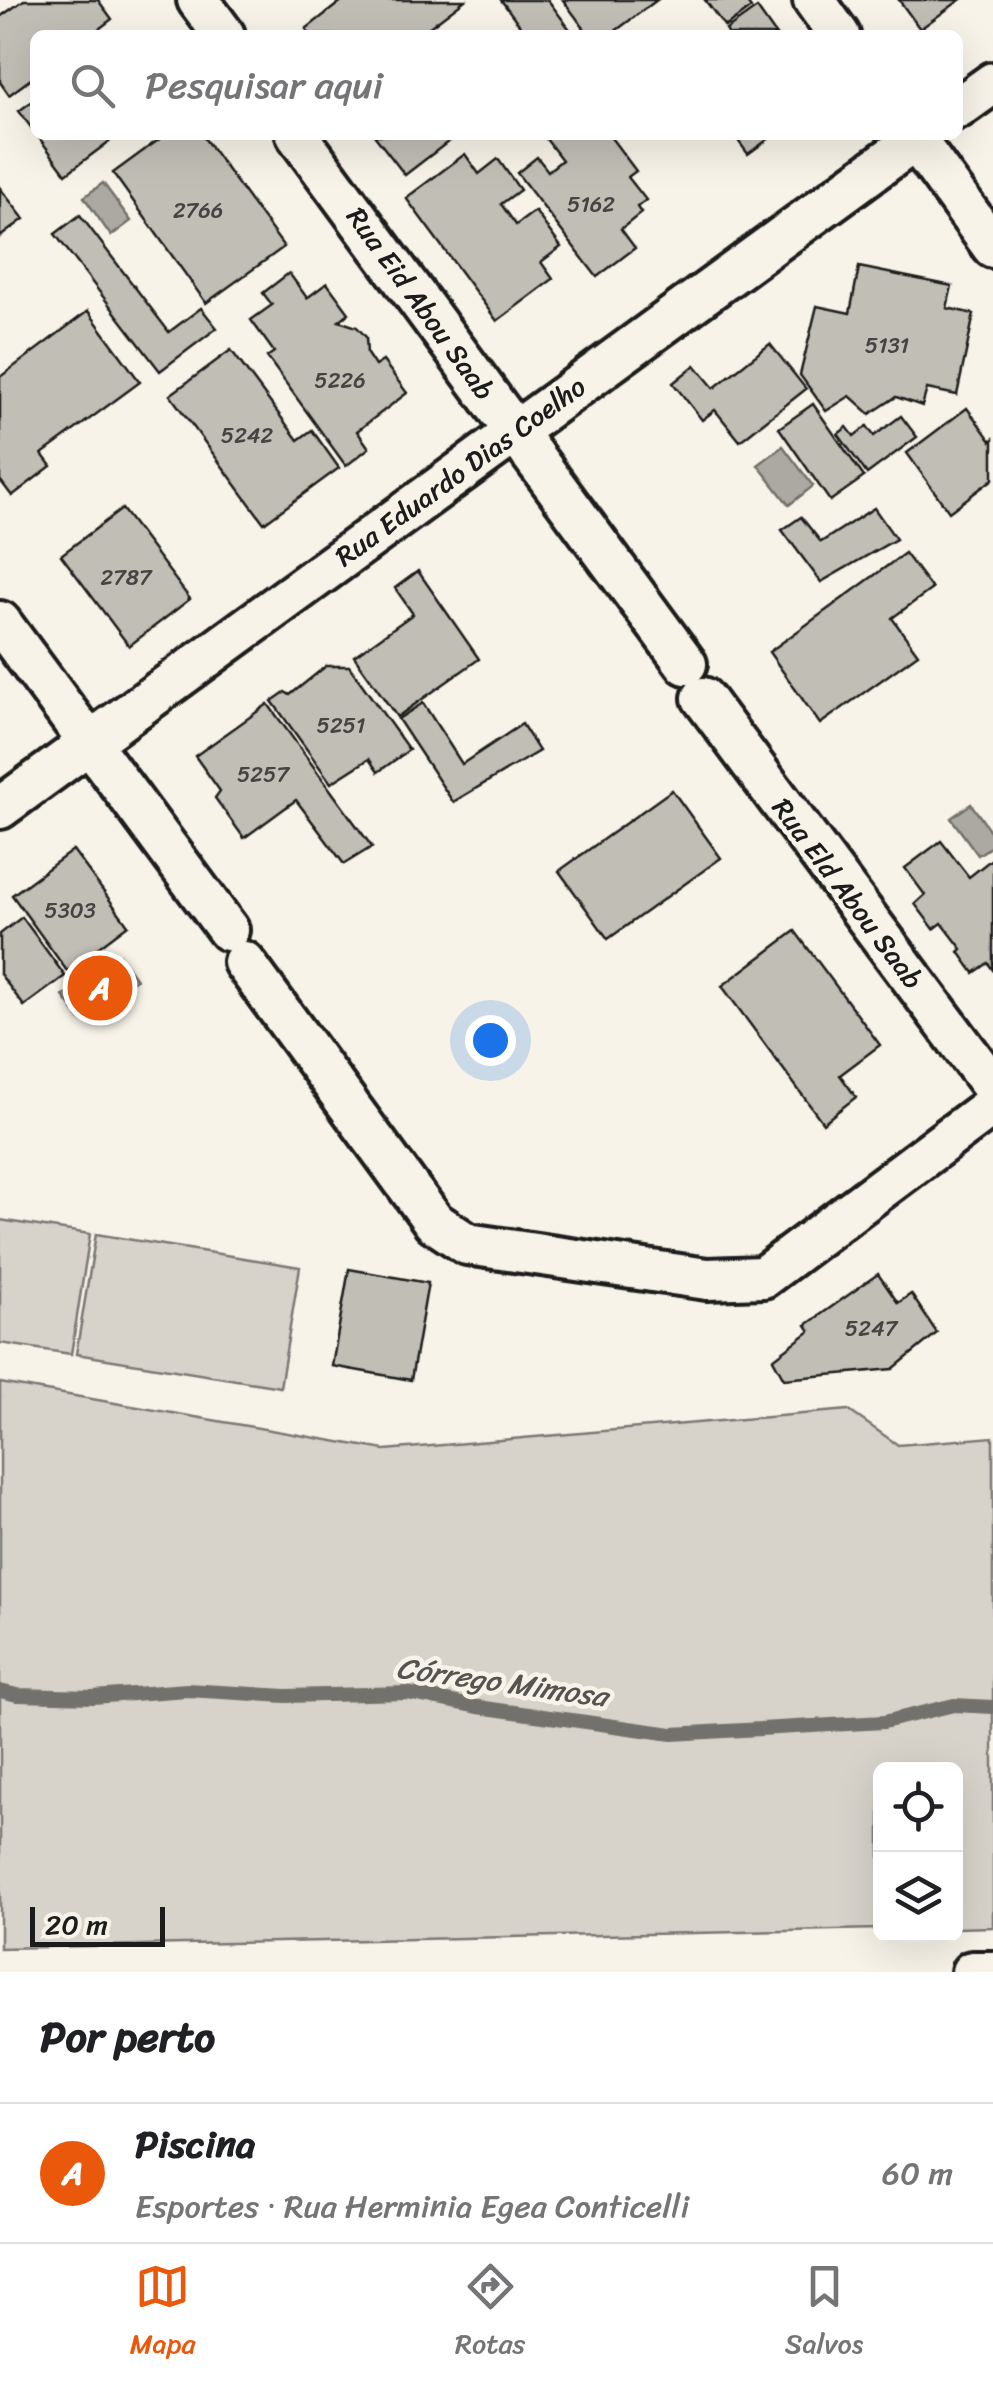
<!DOCTYPE html>
<html lang="pt">
<head>
<meta charset="utf-8">
<style>
	:root { --surface:#fff; --page:#f2f2f2; --text:#202124; --muted:#757577; --line:#e0e0e0; --accent:#ea580c }
	body { margin:0; font-family:Sriracha,sans-serif; background:var(--page); color:var(--text) }
	.controls { position:absolute; right:30px; bottom:30px; display:grid; overflow:hidden; border-radius:15px; box-shadow:0 10px 40px #0002 }
	.controls button { width:90px; height:90px; display:grid; place-items:center; padding:0; border:0; border-bottom:2px solid var(--line); background:var(--surface); color:var(--text); font:50px sans-serif }
	.scale { position:absolute; left:30px; bottom:25px; width:135px; box-sizing:border-box; padding-left:10px; border:5px solid #1c1c1c; border-top:0; font-size:28px; line-height:35px; white-space:nowrap; color:#1c1c1c; -webkit-text-stroke:8px #f7f3e8; paint-order:stroke }
	.you { position:absolute; left:490px; top:1040px; width:35px; height:35px; margin:-25px; border:8px solid #fff; border-radius:50%; background:#1a73e8; box-shadow:0 0 0 15px #1a73e833 }
	.badge { display:grid; place-items:center; width:65px; height:65px; border-radius:50%; background:var(--accent); color:#fff; font-size:32px; font-weight:700 }
	.pin { position:absolute; translate:-50% -50%; border:5px solid #fff; box-shadow:0 2px 10px #0006 }
	.list { margin:0; padding:0; list-style:none }
	h2 { display:flex; justify-content:space-between; align-items:center; height:130px; margin:0; padding:0 40px; font-size:42px }
	h2 small { font-size:32px; font-weight:400; color:var(--muted) }
	.list li { display:grid; grid-template-columns:65px 1fr auto; gap:30px; align-items:center; box-sizing:border-box; height:140px; padding:0 40px; border-top:2px solid var(--line) }
	.list b { display:block; font-size:38px; white-space:nowrap }
	.list p { margin:0; font-size:32px; white-space:nowrap; color:var(--muted) }
	.list em { font-size:32px; font-style:normal; color:var(--muted) }
	.icon { flex:none; width:55px; height:55px; fill:none; stroke:currentColor; stroke-width:2; stroke-linecap:round; stroke-linejoin:round }
	.map { position:relative; flex:none; width:993px; height:1972px; overflow:hidden }
	.search { position:absolute; background:var(--surface); box-shadow:0 10px 40px #0002; left:30px; right:30px; top:30px; height:110px; display:flex; align-items:center; gap:25px; box-sizing:border-box; padding:0 35px; border-radius:15px; color:var(--muted); font-size:38px }
	.sheet { height:270px; background:var(--surface) }
	nav { display:flex; justify-content:space-around; align-items:center; box-sizing:border-box; height:140px; border-top:2px solid var(--line); background:var(--surface); font-size:28px; color:var(--muted) }
	nav a { display:grid; justify-items:center; gap:5px }
	nav .on { color:var(--accent) }
	.map>svg:first-child { display:block }
	.green { fill:#d7d3cb; stroke:#7a7874; stroke-width:2.5 }
	.water { fill:#aca9a2; stroke:#72716c; stroke-width:2.5 }
	.lines { fill:none; stroke-linecap:round; stroke-linejoin:round }
	.stream { stroke:#72716c; stroke-width:14 }
	.building { fill:#c0beb5; stroke:#1c1c1c; stroke-width:2.5 }
	.street-casing { stroke:#1c1c1c; stroke-width:48 }
	.street { stroke:#f7f3e8; stroke-width:40 }
	.labels { text-anchor:middle; stroke-width:9; stroke-linejoin:round; paint-order:stroke }
	.number-label { font-size:22px; fill:#454442 }
	.street-label { font-size:28px; fill:#1c1c1c; stroke:#f7f3e8 }
	.water-label { font-size:30px; font-style:italic; fill:#565452; stroke:#f7f3e8 }
</style>
</head>
<body>
<div class="map">
<svg width="993" height="1972" viewBox="0 0 993 1972">
	<rect width="100%" height="100%" fill="#f7f3e8"/>
	<filter id="ink" filterUnits="userSpaceOnUse"><feTurbulence type="fractalNoise" baseFrequency=".01" numOctaves="2"/><feDisplacementMap in="SourceGraphic" scale="20" xChannelSelector="R" yChannelSelector="G"/><feConvolveMatrix kernelMatrix="1 2 1 2 8 2 1 2 1" color-interpolation-filters="sRGB"/></filter>
	<g filter="url(#ink)">
		<g class="green">
			<polygon points="0,1220 90,1234 71,1354 0,1343"/>
			<polygon points="96,1234 300,1267 280,1387 76,1354"/>
			<polygon points="0,1383 385,1450 848,1410 898,1445 993,1437 993,1927 956,1928 956,1770 880,1770 880,1929 0,1948"/>
		</g>
		<g class="water">
			<polygon points="103,183 131,221 111,236 84,197"/>
			<polygon points="783,446 813,486 789,505 758,465"/>
			<polygon points="971,804 993,835 993,845 978,855 951,818"/>
			<polygon points="119,955 136,979 81,1020 63,996"/>
		</g>
		<g class="lines">
			<polyline class="stream" points="0,1691 17,1695 93,1697 187,1690 286,1696 407,1693 478,1707 672,1734 884,1722 954,1705 993,1707"/>
		</g>
		<g class="building">
			<polygon points="24,0 98,0 112,19 91,35 35,35 35,76 9,95 0,82 0,17"/>
			<polygon points="343,0 465,0 419,35 310,35 306,29"/>
			<polygon points="501,0 548,0 574,35 527,35"/>
			<polygon points="563,0 657,0 610,35 589,35"/>
			<polygon points="705,0 745,0 751,8 725,27"/>
			<polygon points="899,0 960,0 920,29"/>
			<polygon points="757,8 776,35 729,35 726,30"/>
			<polygon points="35,99 35,133 19,111"/>
			<polygon points="37,135 118,135 66,174"/>
			<polygon points="165,135 202,135 284,247 206,303 113,173"/>
			<polygon points="374,135 457,135 405,175"/>
			<polygon points="543,135 609,135 636,171 628,177 646,200 637,207 641,213 621,229 635,248 597,277 517,173 537,157 548,171 562,160"/>
			<polygon points="734,135 774,135 748,154"/>
			<polygon points="465,154 479,174 498,159 520,190 501,204 516,225 535,211 561,247 541,262 553,279 497,321 406,198"/>
			<polygon points="0,188 24,219 0,237"/>
			<polygon points="80,215 169,332 201,308 217,328 160,371 55,234"/>
			<polygon points="859,267 952,286 947,308 974,314 957,395 927,389 922,406 896,397 870,414 850,396 826,411 800,375 817,306 850,313"/>
			<polygon points="289,273 307,298 327,283 349,313 339,321 357,327 366,337 367,354 375,366 383,361 407,393 357,431 369,448 346,466 267,357 274,352 251,320 272,305 263,293"/>
			<polygon points="88,311 140,382 42,454 51,466 12,496 0,480 0,377"/>
			<polygon points="770,344 806,389 740,441 715,410 702,420 673,383 695,365 714,388"/>
			<polygon points="231,350 298,440 312,430 339,468 264,523 170,395"/>
			<polygon points="813,404 864,477 830,501 779,428"/>
			<polygon points="967,408 991,441 993,439 993,479 949,512 907,453"/>
			<polygon points="901,416 917,437 867,474 838,434 847,427 854,436 867,426 874,436"/>
			<polygon points="874,508 896,539 821,582 782,530 801,517 821,542"/>
			<polygon points="122,509 190,599 129,646 61,555"/>
			<polygon points="905,553 932,589 892,618 918,654 820,724 769,652"/>
			<polygon points="418,571 479,659 397,717 354,656 413,614 395,588"/>
			<polygon points="326,666 349,666 409,750 378,772 369,759 331,783 272,701 285,692 290,695"/>
			<polygon points="423,703 462,764 522,724 539,751 453,802 398,719"/>
			<polygon points="268,704 372,847 344,864 296,800 244,838 215,798 220,791 195,756"/>
			<polygon points="672,790 721,858 608,939 559,871"/>
			<polygon points="941,841 969,877 993,858 993,970 988,963 974,973 959,952 962,949 942,923 934,929 915,904 925,895 905,868"/>
			<polygon points="73,850 128,925 67,971 12,895"/>
			<polygon points="22,917 65,976 24,1006 0,974 0,934"/>
			<polygon points="795,931 880,1045 840,1075 856,1097 823,1123 722,986"/>
			<polygon points="349,1269 428,1283 411,1380 332,1366"/>
			<polygon points="878,1274 898,1303 911,1294 937,1333 893,1369 784,1379 773,1359 810,1331 806,1325"/>
		</g>
		<g class="lines">
			<g class="street-casing">
				<g id="street">
					<polyline points="198,0 224,35"/>
					<polyline points="814,0 839,35"/>
					<polyline points="958,108 993,83"/>
					<polyline points="297,135 686,664"/>
					<polyline points="912,135 993,247"/>
					<polyline points="0,622 228,930"/>
					<polyline points="703,698 993,1087"/>
					<polyline points="0,808 922,135"/>
					<polyline points="244,962 434,1222 467,1244 707,1279 763,1277 993,1105"/>
					<polyline points="972,1972 993,1972"/>
				</g>
			</g>
			<use href="#street" class="street"/>
		</g>
	</g>
	<g class="labels">
		<g class="number-label">
			<text x="591" y="212">5162</text>
			<text x="198" y="218">2766</text>
			<text x="887" y="353">5131</text>
			<text x="340" y="388">5226</text>
			<text x="247" y="443">5242</text>
			<text x="126" y="585">2787</text>
			<text x="341" y="733">5251</text>
			<text x="263" y="782">5257</text>
			<text x="70" y="918">5303</text>
			<text x="871" y="1336">5247</text>
		</g>
		<g class="street-label">
			<text transform="translate(421 303) rotate(54)" y="10">Rua Eid Abou Saab</text>
			<text transform="translate(460 471) rotate(-36)" y="10">Rua Eduardo Dias Coelho</text>
			<text transform="translate(848 893) rotate(53)" y="10">Rua Eld Abou Saab</text>
		</g>
		<g class="water-label">
			<text transform="translate(502 1682) rotate(8)" y="10">Córrego Mimosa</text>
		</g>
	</g>
</svg>
<div class="controls">
<button><svg class="icon" aria-label="locate" viewBox="0 0 24 24"><circle cx="12" cy="12" r="6"/><path d="M12 2v4M12 18v4M2 12h4M18 12h4"/></svg></button>
<button><svg class="icon" aria-label="layers" viewBox="0 0 24 24"><path d="M12 4l9 5-9 5-9-5zM3 14l9 5 9-5"/></svg></button>
</div>
<div class="scale">20 m</div>
<div class="you"></div>
<div class="pin badge" style="left:100px;top:988px">A</div>
<div class="search"><svg class="icon" aria-label="search" viewBox="0 0 24 24"><circle cx="10" cy="10" r="6"/><path d="M15 15l6 6"/></svg>Pesquisar aqui</div>
</div>
<section class="sheet">
<h2>Por perto<small></small></h2>
<ul class="list">
<li><span class="badge">A</span><div><b>Piscina</b><p>Esportes · Rua Herminia Egea Conticelli</p></div><em>60 m</em></li>
</ul>
</section>
<nav>
<a class="on"><svg class="icon" aria-label="map" viewBox="0 0 24 24"><path d="M3 6l6-2 6 2 6-2v14l-6 2-6-2-6 2zM9 4v14M15 6v14"/></svg>Mapa</a>
<a><svg class="icon" aria-label="directions" viewBox="0 0 24 24"><path d="M12 3l9 9-9 9-9-9zM9 14v-3h6M13 9l2 2-2 2"/></svg>Rotas</a>
<a><svg class="icon" aria-label="saved" viewBox="0 0 24 24"><path d="M7 4h10v16l-5-4-5 4z"/></svg>Salvos</a>
</nav>
</body>
</html>
